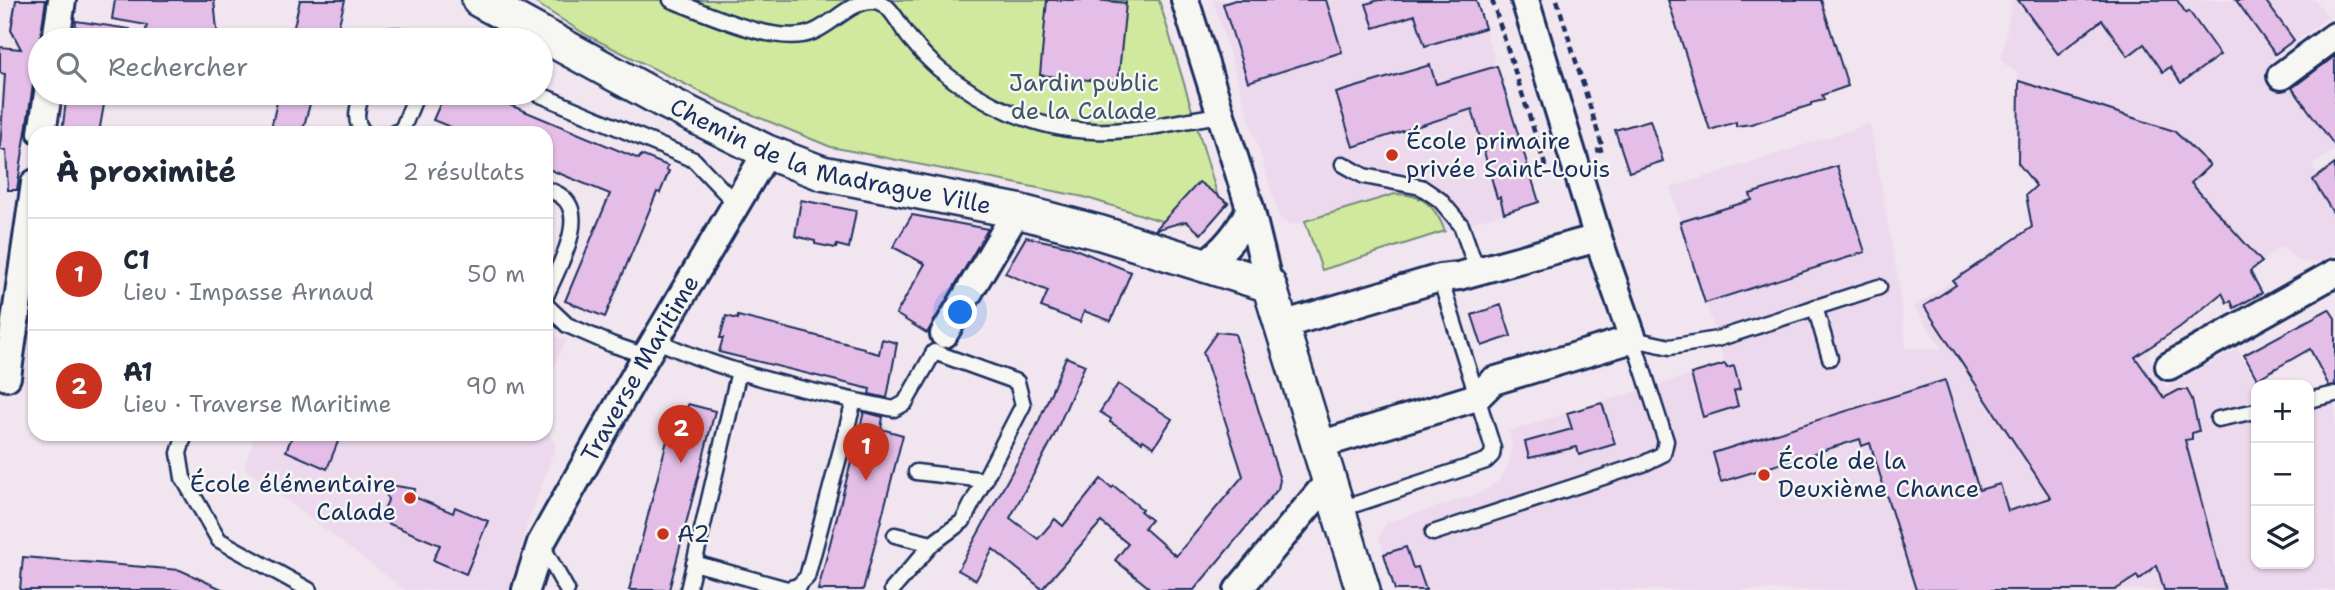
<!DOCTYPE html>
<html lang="fr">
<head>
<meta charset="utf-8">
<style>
	:root { --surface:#fff; --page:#f2f2f3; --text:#1f2937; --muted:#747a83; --line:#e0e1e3; --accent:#c8321e }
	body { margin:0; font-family:"Shantell Sans",sans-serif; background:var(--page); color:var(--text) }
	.controls { position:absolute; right:21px; bottom:21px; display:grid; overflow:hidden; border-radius:14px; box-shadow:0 2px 5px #0004 }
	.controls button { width:63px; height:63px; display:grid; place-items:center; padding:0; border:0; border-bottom:2px solid var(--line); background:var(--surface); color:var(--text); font:35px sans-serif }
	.you { position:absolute; left:961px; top:313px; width:24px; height:24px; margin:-18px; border:5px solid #fff; border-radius:50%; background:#1a73e8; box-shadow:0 0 0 10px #1a73e833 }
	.badge { display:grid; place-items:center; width:46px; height:46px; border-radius:50%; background:var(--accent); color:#fff; font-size:23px; font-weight:700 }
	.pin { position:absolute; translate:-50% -58px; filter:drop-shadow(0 2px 4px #0008) }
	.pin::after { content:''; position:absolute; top:37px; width:24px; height:21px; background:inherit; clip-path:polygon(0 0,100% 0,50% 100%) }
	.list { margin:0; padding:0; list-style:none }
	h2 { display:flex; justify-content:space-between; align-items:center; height:91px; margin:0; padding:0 28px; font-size:30px }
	h2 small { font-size:23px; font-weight:400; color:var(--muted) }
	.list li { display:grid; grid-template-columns:46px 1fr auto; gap:21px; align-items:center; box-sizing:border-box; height:112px; padding:0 28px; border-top:2px solid var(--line) }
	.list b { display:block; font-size:26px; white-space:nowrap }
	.list p { margin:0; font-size:23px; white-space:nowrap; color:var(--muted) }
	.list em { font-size:23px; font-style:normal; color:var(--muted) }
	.icon { flex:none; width:38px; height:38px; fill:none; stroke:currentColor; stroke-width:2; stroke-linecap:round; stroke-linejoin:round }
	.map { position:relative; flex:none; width:2335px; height:590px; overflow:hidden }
	.search { position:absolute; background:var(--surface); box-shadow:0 2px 5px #0004; left:28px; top:28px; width:525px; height:77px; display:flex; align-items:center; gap:18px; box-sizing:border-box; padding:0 24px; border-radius:38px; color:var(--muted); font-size:26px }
	.panel { position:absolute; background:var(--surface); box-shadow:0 2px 5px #0004; left:28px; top:126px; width:525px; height:315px; border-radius:21px }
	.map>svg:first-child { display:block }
	.built { fill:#edd9ed }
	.green { fill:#d0e99f; stroke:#768c7e; stroke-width:2 }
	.building { fill:#e4bee7; stroke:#1b2f5e; stroke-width:2 }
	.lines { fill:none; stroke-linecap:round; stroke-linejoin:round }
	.service-casing { stroke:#1b2f5e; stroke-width:19 }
	.minor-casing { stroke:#1b2f5e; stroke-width:32 }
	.tertiary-casing { stroke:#1b2f5e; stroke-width:38 }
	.path { stroke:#1b2f5e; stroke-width:4.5; stroke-dasharray:7 5; stroke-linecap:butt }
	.service { stroke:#f6f6f2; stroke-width:14 }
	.minor { stroke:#f6f6f2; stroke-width:26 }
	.tertiary { stroke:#f6f6f2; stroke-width:33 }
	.poi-dot { fill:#c8321e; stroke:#f6f6f2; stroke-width:2.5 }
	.labels { text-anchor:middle; stroke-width:5; stroke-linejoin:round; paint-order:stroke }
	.park-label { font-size:24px; fill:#3f546b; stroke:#f6f6f2 }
	.poi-label { font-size:24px; fill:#1b2f5e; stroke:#f6f6f2; text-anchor:start }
	.street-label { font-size:24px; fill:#1b2f5e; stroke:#f6f6f2 }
</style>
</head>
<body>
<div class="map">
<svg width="2335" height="590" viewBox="0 0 2335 590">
	<rect width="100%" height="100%" fill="#f1e5ef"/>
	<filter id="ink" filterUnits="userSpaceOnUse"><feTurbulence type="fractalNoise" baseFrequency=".0143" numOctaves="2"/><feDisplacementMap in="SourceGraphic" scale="14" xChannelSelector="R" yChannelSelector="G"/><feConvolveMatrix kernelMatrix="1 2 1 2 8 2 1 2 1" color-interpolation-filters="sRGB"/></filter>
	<g filter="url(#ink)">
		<g class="built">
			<polygon points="1213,0 1476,0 1539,202 1445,231 1437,211 1428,203 1382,197 1292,225 1280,219"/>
			<polygon points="2012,0 2315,0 2329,17 2270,60 2335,146 2335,150 2312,165 2319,176 2313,180 2335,217 2335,253 2317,263 2296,260 2282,246 2146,351 2166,387 2237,349 2258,385 2256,564 2309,564 2309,390 2335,383 2335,590 1395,590 1379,537 1386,523 1481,493 1497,482 1507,468 1512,448 1509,431 1725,364 1670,188 1870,124 1899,286 1906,348 1942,349 1914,307 2031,227 2026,195 2035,186 2018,163 2018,73 2001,61"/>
			<polygon points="546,332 566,340 546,383"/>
			<polygon points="546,427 556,445 526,528 511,590 405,590 244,468 255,434 546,434"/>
		</g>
		<g class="green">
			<polygon points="531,0 1159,0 1218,197 1228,203 1201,232 1186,222 1174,225 1084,197 831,147 719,101 588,36"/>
			<path d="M1395,194c29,0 40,12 50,37l-123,39 -17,-49z"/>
		</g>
		<g class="building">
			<polygon points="16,0 46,0 17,190 8,190 6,150 0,150 5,74 0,73 0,47 21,49 11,30"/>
			<polygon points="115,0 214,0 218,40 144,40 147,25 112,19"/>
			<polygon points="300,0 345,0 335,40 291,40"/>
			<polygon points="1047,0 1095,0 1126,3 1118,83 1040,75"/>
			<polygon points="1235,0 1326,0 1342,52 1248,82 1223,4"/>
			<polygon points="1379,0 1476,0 1485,28 1425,46 1415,15 1374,28 1366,4"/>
			<polygon points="1668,0 1821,0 1848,86 1822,95 1824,100 1811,103 1811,105 1751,124 1736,126 1736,122 1710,130"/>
			<polygon points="2018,0 2177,0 2186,13 2189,11 2220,55 2181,83 2170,67 2163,72 2144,44 2128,56 2102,20 2058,54"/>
			<polygon points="2236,0 2265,0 2294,40 2275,54"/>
			<polygon points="76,21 130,29 129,40 74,40"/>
			<polygon points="2335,56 2335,146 2292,88"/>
			<polygon points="1430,65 1436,84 1497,66 1539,202 1504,213 1500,197 1497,198 1472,109 1353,147 1336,93"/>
			<polygon points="2019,81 2174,131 2210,165 2191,183 2262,262 2250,271 2262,293 2234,308 2231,301 2227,303 2222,293 2180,327 2135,357 2164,398 2179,390 2187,390 2192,399 2199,431 2192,433 2192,439 2185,440 2225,590 2164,590 2157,565 2139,580 2137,576 2115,590 1916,590 1870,443 1862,446 1860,439 1721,482 1713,453 1945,380 1979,490 2000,484 2008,511 2051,498 1924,306 1956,285 1953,281 2032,227 2026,195 2036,186 2018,163"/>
			<polygon points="67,93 106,93 99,133 62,133"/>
			<polygon points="279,93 313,93 302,133 270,133"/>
			<polygon points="445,93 481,93 639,159 641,155 668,166 666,170 669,171 660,193 657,192 605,317 565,301 610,194 546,168 546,133 451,133 453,128 433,120"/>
			<polygon points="1650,120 1663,161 1629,172 1615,130"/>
			<polygon points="2335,164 2335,216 2313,180"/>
			<polygon points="1837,166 1865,252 1705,303 1680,222 1752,200 1750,194"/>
			<polygon points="1199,182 1228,203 1201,234 1186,221 1155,230"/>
			<polygon points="801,200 856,211 849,248 837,245 836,248 815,244 815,241 795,236"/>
			<polygon points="912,215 988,229 927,333 896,314 925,264 893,247"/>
			<polygon points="1026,237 1068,246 1131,272 1111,321 1084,311 1080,322 1041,307 1048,291 1005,273"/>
			<polygon points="1501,305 1511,336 1482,346 1472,315"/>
			<polygon points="2329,309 2335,318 2335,385 2329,386 2310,349 2257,379 2244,355"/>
			<polygon points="726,316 738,319 738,316 790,329 864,348 864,350 879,354 882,339 897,343 887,398 869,394 870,389 719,352 723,338 720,338"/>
			<polygon points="1217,332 1235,334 1280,480 1278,489 1194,590 1152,590 1115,560 1128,544 1101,522 1042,589 993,549 976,580 958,570 1035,430 1066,357 1085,365 1053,438 1010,518 1038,539 1055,519 1063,526 1101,479 1112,488 1114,486 1142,509 1140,511 1151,520 1144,528 1176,556 1243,476 1203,352"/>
			<polygon points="1725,364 1727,368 1734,366 1740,389 1734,391 1738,406 1703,417 1691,374"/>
			<polygon points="1118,384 1172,419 1154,447 1143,440 1142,442 1110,422 1111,419 1100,412"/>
			<polygon points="1602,403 1615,444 1579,455 1577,447 1529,458 1525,442 1572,429 1567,413"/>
			<polygon points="688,404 715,411 669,590 629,590 673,417 684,420"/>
			<polygon points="864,412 883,417 881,429 903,435 863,590 818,590"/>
			<polygon points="293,434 341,434 327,469 286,451"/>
			<polygon points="383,484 415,489 412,496 453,513 455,507 488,521 466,574 433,560 440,545 380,520 388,500"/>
			<polygon points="1406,547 1413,568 1418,567 1426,590 1395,590 1384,554"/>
			<polygon points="23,557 180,570 224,590 20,590"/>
		</g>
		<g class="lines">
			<g class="service-casing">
				<g id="service">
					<path d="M671,0c36,13 106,47 142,32 20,-8 39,-32 61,-31 4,0 11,4 14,7 10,10 15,24 25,34 7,9 17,19 26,27 43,35 98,61 154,62 42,2 85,-10 127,-16"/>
					<path d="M381,40c12,-7 19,-5 32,0"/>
					<path d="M362,93c-4,14 -10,29 3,40"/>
					<polyline points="536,93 694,160 736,204"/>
					<polyline points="394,133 402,130 417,93"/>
					<polyline points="1343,164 1364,176 1421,187 1440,200 1461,225 1477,270"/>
					<path d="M546,189c5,2 11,4 15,7 29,20 -5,75 -15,100"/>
					<polyline points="546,305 567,325 611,344 646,356"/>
					<polyline points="1815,307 1830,358"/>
					<path d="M656,340c74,35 158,52 238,69l11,-6 29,-51 83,30 6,23 -60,116 -31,23 -37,-9"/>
					<polyline points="2309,400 2335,394"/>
					<polyline points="2218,419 2256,411"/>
					<polyline points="185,434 179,453 183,478 219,540 309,590"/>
					<polyline points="916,472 985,480"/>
					<polyline points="1338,510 1486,461 1492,455 1493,448 1440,278"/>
					<polyline points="1433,533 1643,464 1663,454 1666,441 1633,339 1670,347 1717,339 1879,287"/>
					<polyline points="541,544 567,590"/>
					<polyline points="694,563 787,589 798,586 807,577 854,401"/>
					<polyline points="688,590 739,371"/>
					<polyline points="892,590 932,544"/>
				</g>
			</g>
			<g class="minor-casing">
				<g id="minor">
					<polyline points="1185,0 1250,208 1269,285"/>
					<polyline points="1525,0 1598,238"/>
					<polyline points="56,40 62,0"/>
					<polyline points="2281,76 2335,36"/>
					<polyline points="42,133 48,93"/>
					<path d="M1203,265c22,-15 37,-33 47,-57"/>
					<polyline points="1282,325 1440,278 1459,276 1598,238 1633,339 1493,381 1477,397 1319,445"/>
					<polyline points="944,334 1017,211"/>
					<polyline points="2169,366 2335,273"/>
					<polyline points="7,377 35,183"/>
					<path id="s1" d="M526,590l15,-47 105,-187 121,-204"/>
					<polyline points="1238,590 1328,482"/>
				</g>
			</g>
			<g class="tertiary-casing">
				<g id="tertiary">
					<path id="s2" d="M479,0l185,101 103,51 55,21 195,38 84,22 168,52 94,305"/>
				</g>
			</g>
			<g class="path">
				<polyline points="1492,0 1545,165 1551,163"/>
				<polyline points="1557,0 1603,149 1596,151"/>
			</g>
			<use href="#service" class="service"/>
			<use href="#minor" class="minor"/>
			<use href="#tertiary" class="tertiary"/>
		</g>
	</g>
	<g class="poi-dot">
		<circle cx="1392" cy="155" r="7"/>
		<circle cx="1764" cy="475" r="7"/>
		<circle cx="410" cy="498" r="7"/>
		<circle cx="663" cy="534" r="7"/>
	</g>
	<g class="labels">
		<g class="park-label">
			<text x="1084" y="91">Jardin public<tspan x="1084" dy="28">de la Calade</tspan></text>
		</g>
		<g class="poi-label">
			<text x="1406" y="149">École primaire<tspan x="1406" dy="28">privée Saint-Louis</tspan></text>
			<text x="1778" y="469">École de la<tspan x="1778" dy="28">Deuxième Chance</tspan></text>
			<text x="396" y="492" text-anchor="end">École élémentaire<tspan x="396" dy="28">Calade</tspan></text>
			<text x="677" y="542">A2</text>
		</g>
		<g class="street-label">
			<text dy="8" stroke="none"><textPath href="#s2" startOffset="388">Chemin de la Madrague Ville</textPath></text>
			<text dy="8" stroke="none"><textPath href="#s1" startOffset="250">Traverse Maritime</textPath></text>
		</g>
	</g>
</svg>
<div class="controls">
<button>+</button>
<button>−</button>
<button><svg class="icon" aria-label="layers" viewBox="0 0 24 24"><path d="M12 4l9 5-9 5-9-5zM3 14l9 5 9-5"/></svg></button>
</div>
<div class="you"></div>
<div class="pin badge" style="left:866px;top:481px">1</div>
<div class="pin badge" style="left:681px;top:463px">2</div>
<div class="search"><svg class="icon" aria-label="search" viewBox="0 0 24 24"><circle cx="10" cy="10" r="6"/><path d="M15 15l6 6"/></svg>Rechercher</div>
<section class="panel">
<h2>À proximité<small>2 résultats</small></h2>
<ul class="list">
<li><span class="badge">1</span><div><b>C1</b><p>Lieu · Impasse Arnaud</p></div><em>50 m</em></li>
<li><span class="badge">2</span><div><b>A1</b><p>Lieu · Traverse Maritime</p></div><em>90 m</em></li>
</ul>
</section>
</div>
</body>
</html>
